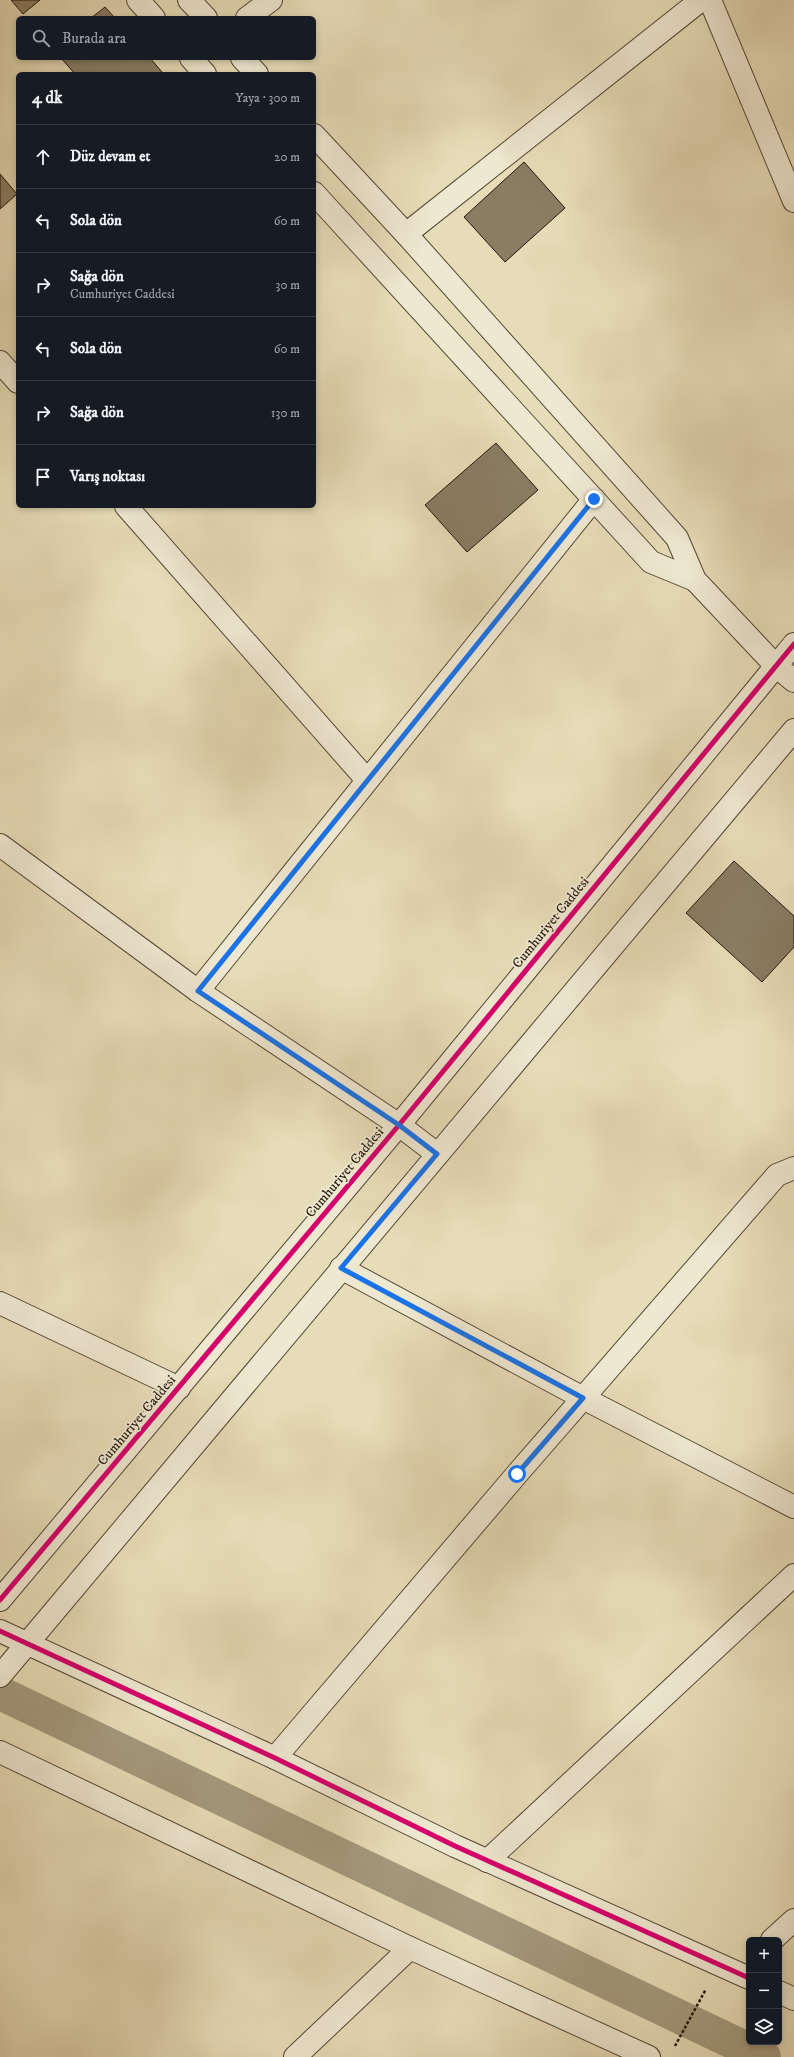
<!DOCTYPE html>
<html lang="tr">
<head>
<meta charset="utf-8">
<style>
	:root { --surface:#171b24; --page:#20242c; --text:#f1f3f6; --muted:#9ea1a6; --line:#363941 }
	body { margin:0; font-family:"IM FELL DW Pica",serif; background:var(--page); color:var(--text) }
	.controls { position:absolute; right:12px; bottom:12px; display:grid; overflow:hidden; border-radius:6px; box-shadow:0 2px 6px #0003 }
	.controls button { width:36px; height:36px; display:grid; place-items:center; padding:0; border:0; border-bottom:1px solid var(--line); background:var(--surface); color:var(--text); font:20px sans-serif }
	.stop { position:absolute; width:12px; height:12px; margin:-9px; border:3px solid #1a73e8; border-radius:50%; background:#fff }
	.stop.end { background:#1a73e8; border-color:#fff; box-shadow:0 1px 4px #0008 }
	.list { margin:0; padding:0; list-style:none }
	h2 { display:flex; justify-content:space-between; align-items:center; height:52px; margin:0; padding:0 16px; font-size:17px }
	h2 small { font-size:13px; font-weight:400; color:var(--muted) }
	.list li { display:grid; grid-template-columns:26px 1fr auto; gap:12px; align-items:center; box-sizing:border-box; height:64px; padding:0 16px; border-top:1px solid var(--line) }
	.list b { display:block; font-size:15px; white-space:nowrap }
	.list p { margin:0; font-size:13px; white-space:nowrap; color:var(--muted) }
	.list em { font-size:13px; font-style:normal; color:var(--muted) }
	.icon { flex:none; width:22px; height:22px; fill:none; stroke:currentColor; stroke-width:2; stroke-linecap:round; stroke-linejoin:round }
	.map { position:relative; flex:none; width:794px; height:2057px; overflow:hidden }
	.search { position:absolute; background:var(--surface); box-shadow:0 2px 6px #0003; left:16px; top:16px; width:300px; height:44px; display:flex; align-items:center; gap:10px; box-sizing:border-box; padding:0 14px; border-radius:6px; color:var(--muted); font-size:15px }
	.panel { position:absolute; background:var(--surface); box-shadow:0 2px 6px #0003; left:16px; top:72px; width:300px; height:436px; border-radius:6px }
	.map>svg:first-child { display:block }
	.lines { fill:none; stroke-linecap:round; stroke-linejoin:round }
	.canal { stroke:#a4997c; stroke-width:34 }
	.building { fill:#897d64; stroke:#231709 }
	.minor-casing { stroke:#544835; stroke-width:24 }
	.tertiary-casing { stroke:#544835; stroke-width:24 }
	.path { stroke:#231709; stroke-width:2.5; stroke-dasharray:3 2; stroke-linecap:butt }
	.minor { stroke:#efe8d1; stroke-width:22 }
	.tertiary { stroke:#efe8d1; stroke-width:22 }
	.cycleway-casing { stroke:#efe8d1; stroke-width:8 }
	.cycleway { stroke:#d6006c; stroke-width:5 }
	.route { stroke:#1a73e8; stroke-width:5 }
	.labels { text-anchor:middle; stroke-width:3.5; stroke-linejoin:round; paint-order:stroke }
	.street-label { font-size:14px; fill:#231709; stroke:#efe8d1 }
</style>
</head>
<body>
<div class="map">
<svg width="794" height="2057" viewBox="0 0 794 2057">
	<rect width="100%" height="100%" fill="#e7dcb8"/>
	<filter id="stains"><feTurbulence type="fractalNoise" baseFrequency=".005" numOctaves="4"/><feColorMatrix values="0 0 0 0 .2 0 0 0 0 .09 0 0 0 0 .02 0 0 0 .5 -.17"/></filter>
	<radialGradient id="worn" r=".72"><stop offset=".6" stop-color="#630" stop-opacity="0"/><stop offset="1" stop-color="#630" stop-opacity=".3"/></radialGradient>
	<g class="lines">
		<polyline class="canal" points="0,1693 764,2057"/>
	</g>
	<g class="building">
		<polygon points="11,0 40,0 23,14"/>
		<polygon points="105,7 115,18 91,18"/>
		<polygon points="61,58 150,58 162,72 159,74 75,74"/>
		<polygon points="524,162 565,208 505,262 464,217"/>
		<polygon points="0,174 17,194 0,209"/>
		<polygon points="496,443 538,490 467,552 425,505"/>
		<polygon points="734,861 794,916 794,947 762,982 686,913"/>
	</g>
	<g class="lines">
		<g class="minor-casing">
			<g id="minor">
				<polyline points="138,0 154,18"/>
				<polyline points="189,0 206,18"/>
				<polyline points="710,0 794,201"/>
				<polyline points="247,18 271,0"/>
				<polyline points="191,58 205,74"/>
				<polyline points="242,58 257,74"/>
				<polyline points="314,135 406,234 677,538 695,580 775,665 794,681"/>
				<polyline points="314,193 651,562 695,580"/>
				<polyline points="406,234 701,0"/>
				<polyline points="0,362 18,382"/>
				<polyline points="126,506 367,780"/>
				<polyline points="0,845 198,991 399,1125 437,1154"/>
				<polyline points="198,991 594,499"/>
				<polyline points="341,1268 583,1398 794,1507"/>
				<polyline points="0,1303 179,1388"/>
				<polyline points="0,1631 275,1758 455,1846 749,1978"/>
				<polyline points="0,1752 410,1948 649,2057"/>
				<polyline points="275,1758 517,1474 777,1175 794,1168"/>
				<polyline points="487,1861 794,1575"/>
				<polyline points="772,1940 794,1920"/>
				<polyline points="779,1992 794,1999"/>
				<polyline points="295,2057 410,1948"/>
			</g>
		</g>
		<g class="tertiary-casing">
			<g id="tertiary">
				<polyline points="0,1600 399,1125 794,644"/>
				<polyline points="0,1676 794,730"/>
			</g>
		</g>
		<polyline class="path" points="675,2046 706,1989"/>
		<use href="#minor" class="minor"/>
		<use href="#tertiary" class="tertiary"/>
		<g class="cycleway-casing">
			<g id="cycleway">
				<polyline points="0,1600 399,1125 794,644"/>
				<polyline points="0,1631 275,1758 455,1846 749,1978"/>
			</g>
		</g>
		<use href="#cycleway" class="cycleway"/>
	</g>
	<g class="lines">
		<polyline class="route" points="517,1474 583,1398 341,1268 437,1154 399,1125 198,991 594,499"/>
	</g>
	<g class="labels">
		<g class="street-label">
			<text transform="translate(550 922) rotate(-51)" y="5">Cumhuriyet Caddesi</text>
			<text transform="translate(344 1172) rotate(-50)" y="5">Cumhuriyet Caddesi</text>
			<text transform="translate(136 1420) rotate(-50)" y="5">Cumhuriyet Caddesi</text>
		</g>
	</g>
	<rect width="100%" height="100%" filter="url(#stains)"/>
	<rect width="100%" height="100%" fill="url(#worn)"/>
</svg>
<div class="controls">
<button>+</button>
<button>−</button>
<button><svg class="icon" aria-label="layers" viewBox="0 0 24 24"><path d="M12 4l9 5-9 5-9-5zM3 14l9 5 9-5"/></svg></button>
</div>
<div class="stop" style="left:517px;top:1474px"></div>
<div class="stop end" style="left:594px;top:499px"></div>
<div class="search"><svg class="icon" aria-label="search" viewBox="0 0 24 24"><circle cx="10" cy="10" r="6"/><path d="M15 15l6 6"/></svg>Burada ara</div>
<section class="panel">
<h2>4 dk<small>Yaya · 300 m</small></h2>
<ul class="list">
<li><svg class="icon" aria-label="ahead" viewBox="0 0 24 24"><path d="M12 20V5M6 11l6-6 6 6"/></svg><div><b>Düz devam et</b></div><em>20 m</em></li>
<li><svg class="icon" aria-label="left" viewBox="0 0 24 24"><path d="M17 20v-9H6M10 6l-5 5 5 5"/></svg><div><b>Sola dön</b></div><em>60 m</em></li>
<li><svg class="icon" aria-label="right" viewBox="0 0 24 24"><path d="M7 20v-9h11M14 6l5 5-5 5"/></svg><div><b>Sağa dön</b><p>Cumhuriyet Caddesi</p></div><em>30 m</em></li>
<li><svg class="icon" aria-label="left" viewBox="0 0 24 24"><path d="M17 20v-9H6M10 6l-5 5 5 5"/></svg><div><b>Sola dön</b></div><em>60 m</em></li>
<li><svg class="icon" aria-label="right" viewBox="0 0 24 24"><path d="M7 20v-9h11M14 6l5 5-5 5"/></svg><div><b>Sağa dön</b></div><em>130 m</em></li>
<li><svg class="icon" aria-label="arrive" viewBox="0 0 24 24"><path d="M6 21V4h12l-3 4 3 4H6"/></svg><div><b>Varış noktası</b></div></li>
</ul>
</section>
</div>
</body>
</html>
